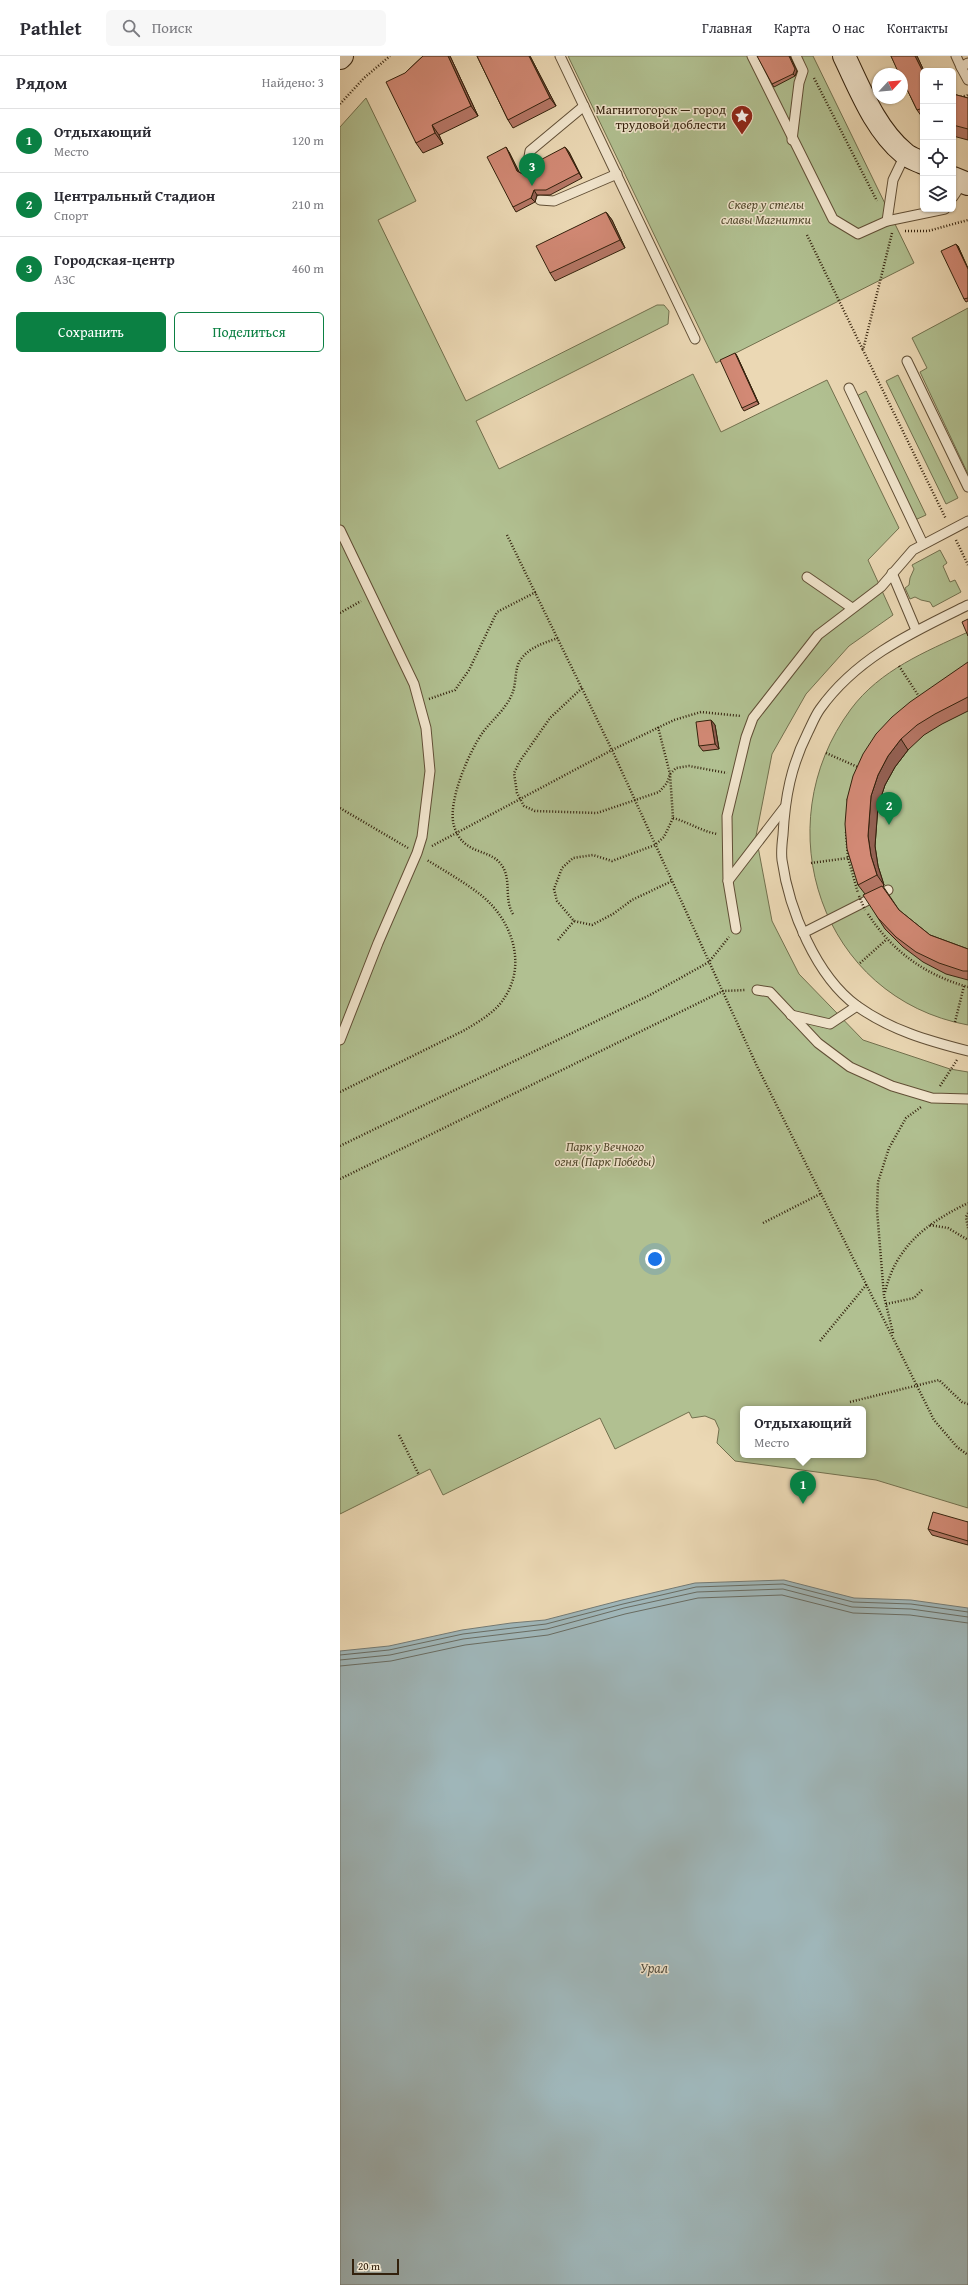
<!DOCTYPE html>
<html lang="ru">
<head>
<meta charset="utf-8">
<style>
	:root { --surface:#fff; --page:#f7f7f7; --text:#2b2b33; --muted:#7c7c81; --line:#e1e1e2; --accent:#0b8043 }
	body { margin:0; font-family:"Gentium Book Plus",serif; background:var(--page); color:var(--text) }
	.controls { position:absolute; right:12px; top:12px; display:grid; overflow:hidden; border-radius:6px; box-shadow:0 1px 3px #0004 }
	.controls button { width:36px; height:36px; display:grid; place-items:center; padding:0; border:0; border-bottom:1px solid var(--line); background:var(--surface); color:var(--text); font:20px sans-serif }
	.compass { position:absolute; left:532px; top:12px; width:36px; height:36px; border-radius:50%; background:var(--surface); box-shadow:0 1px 3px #0004; rotate:64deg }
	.scale { position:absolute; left:12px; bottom:10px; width:47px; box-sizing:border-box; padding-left:4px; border:2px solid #33210c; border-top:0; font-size:11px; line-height:14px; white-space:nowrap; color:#33210c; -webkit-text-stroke:3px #f2e6ce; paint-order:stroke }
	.you { position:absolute; left:315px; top:1203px; width:14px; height:14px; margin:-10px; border:3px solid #fff; border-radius:50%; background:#1a73e8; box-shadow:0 0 0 6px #1a73e833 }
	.badge { display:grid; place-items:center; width:26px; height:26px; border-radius:50%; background:var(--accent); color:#fff; font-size:13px; font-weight:700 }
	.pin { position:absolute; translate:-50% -33px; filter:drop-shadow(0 1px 2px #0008) }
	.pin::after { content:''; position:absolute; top:21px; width:14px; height:12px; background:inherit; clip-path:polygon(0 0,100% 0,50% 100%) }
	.popup { position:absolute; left:400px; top:1350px; width:126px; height:52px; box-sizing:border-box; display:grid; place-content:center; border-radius:6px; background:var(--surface); filter:drop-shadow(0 1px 3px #0005); font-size:13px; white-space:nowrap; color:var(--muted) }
	.popup b { font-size:15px; color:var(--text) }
	.popup::after { content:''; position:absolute; left:50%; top:100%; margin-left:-8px; border:8px solid transparent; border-top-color:var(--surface) }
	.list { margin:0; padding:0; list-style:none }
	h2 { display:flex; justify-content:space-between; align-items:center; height:52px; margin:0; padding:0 16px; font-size:17px }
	h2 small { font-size:13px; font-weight:400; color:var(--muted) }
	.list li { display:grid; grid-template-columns:26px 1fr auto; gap:12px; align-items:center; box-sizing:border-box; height:64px; padding:0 16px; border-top:1px solid var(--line) }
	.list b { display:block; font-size:15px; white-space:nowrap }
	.list p { margin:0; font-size:13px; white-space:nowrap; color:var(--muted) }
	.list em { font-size:13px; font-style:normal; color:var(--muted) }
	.actions { display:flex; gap:8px; padding:12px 16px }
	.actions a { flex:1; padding:9px 0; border:1px solid var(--accent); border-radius:6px; text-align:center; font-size:14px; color:var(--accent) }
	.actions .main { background:var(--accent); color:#fff }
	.icon { flex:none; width:22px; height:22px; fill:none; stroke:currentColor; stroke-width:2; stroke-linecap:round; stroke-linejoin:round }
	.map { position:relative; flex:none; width:628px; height:2229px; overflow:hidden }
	header { display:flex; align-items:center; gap:24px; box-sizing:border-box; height:56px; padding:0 20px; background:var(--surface); border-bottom:1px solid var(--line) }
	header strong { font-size:19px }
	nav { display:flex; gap:22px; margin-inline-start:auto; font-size:14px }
	.search { width:280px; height:36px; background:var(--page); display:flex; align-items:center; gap:10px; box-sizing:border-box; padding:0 14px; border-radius:6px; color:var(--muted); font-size:15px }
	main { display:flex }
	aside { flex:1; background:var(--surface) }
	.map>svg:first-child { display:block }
	.green { fill:#b1c091; stroke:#72704e; fill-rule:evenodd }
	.water { fill:#9fb6b9; stroke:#747a74 }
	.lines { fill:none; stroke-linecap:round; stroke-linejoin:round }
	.shore { stroke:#696c62; stroke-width:1 }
	.service-casing { stroke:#614f36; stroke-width:11 }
	.secondary-casing { stroke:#33210c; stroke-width:24 }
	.path { stroke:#33210c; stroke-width:2.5; stroke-dasharray:1 2; stroke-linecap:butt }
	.service { stroke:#f2e6ce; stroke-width:9 }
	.secondary { stroke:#f2e6ce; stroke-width:22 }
	.path-bridge { stroke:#33210c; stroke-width:2.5; stroke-dasharray:1 2; stroke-linecap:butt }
	.wall { fill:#b57665; stroke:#33210c }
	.shaded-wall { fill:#936052; stroke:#33210c }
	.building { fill:#d28975; stroke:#33210c }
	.labels { text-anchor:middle; stroke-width:3; stroke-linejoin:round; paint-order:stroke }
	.poi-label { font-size:13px; fill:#33210c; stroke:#f2e6ce; text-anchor:end }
	.park-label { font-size:13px; font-style:italic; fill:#52492d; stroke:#f2e6ce }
	.water-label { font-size:14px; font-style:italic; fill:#534e40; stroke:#f2e6ce }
</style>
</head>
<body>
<header>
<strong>Pathlet</strong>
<div class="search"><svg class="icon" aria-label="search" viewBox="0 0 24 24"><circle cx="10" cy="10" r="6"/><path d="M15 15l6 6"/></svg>Поиск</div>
<nav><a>Главная</a><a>Карта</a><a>О нас</a><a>Контакты</a></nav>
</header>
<main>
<aside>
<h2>Рядом<small>Найдено: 3</small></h2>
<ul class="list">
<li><span class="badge">1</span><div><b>Отдыхающий</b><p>Место</p></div><em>120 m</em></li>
<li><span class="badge">2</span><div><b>Центральный Стадион</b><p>Спорт</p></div><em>210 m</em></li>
<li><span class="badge">3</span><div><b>Городская-центр</b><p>АЗС</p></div><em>460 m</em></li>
</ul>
<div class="actions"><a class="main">Сохранить</a><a>Поделиться</a></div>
</aside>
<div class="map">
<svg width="628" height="2229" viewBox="0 0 628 2229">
	<rect width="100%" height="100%" fill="#ebd8b4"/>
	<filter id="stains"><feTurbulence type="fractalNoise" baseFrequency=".005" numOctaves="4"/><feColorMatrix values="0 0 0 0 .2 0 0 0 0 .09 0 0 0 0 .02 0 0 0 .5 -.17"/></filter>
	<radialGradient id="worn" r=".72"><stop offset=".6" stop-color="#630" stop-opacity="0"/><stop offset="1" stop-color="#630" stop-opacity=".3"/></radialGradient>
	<g class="green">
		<polygon points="228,0 473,0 574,207 376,307"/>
		<path d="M26,42l50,103 -38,19 88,181 191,-96h7l5,6 -1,13 -192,97 23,48 194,-95 28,58 106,-52 72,148 -31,32 25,55 -44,31 -43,48 -34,60 -16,82 16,85 27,53 64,66 87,29 18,3v436l-92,-28 -141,-19 -18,-18 2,-14 -4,-9 -10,-4 -13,2 -3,-6 -74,37 -15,-31 -157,77 -13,-26 -90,45v-1387zM403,1353h120v46h-120z"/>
		<polygon points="628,252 628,418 580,316 587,312 572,282"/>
		<polygon points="558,319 618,442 606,448 546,325"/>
		<polygon points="526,335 586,459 575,464 515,341"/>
		<polygon points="600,494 607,507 603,510 610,526 615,524 621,536 593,551 590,546 581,544 575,541 570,543 565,532 569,529 570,522 574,513 572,509"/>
		<path d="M628,576v393c-147,-27 -204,-199 -117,-316 29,-39 74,-57 117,-77z"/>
	</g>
	<polygon class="water" points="444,1524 514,1542 571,1544 628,1552 628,2229 0,2229 0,1595 49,1590 122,1574 171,1567 205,1564 282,1544 355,1527"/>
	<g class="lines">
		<g class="shore">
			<polyline points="0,1599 49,1594 123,1578 206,1568 283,1548 356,1531 443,1528 513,1546 571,1548 628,1556"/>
			<polyline points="0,1604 50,1599 123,1583 207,1573 284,1552 357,1536 443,1533 512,1551 571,1553 628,1561"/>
			<polyline points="0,1610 51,1605 125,1589 208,1579 285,1558 358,1542 442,1539 513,1557 570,1559 628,1567"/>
		</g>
		<g class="service-casing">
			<g id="service">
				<polyline points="220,0 355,283"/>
				<polyline points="412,0 493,163 518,178 547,165 605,153"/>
				<polyline points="616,0 621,11 628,7"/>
				<polyline points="621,11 628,24"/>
				<polyline points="452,84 459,27 463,15 456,0"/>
				<polyline points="186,118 190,95 244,50"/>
				<polyline points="613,141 623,126"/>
				<polyline points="200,144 214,145 277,118"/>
				<polyline points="547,165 553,124 565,99"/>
				<polyline points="567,305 628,431"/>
				<polyline points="509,332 583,488"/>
				<polyline points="0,474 74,628 86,672 90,715 82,781 77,797 38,887 0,984"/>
				<polyline points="552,517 576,574"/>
				<polyline points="467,521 512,552"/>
				<path d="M628,549c-55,27 -111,52 -148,104 -5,7 -8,15 -12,23 -17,34 -23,65 -25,103 -1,8 -2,17 -1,25 7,50 34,116 75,146 33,24 72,35 111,45"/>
				<polyline points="388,825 444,752"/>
				<polyline points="396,873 388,825 387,760 406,681 413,662 478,579 541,531 573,494 628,465"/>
				<polyline points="463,877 548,834"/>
				<polyline points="417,934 430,936 478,987 510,1011 552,1030 592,1042 628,1043"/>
				<polyline points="451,959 490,968 517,950"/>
			</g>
		</g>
		<g class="secondary-casing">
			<g id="secondary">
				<path d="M504,0c16,33 31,73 60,97 5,5 13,7 19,10"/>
				<polyline points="0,2 2,0"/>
				<polyline points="613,122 628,128"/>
			</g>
		</g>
		<g class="path">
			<polyline points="474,22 537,145"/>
			<polyline points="621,41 628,39"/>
			<polyline points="0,48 24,22 50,0"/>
			<polyline points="565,175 588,175 628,164"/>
			<polyline points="552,177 523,294 606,463"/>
			<polyline points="467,179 523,294"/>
			<polyline points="167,479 272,694 416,1008 594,1364 617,1391 628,1399"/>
			<polyline points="616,484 628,509"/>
			<polyline points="0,557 21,545"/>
			<polyline points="559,610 580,642"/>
			<polyline points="242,632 210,662 180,705 174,717 177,737 184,750 195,755 257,757 319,736 327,727 330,718 336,712 349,710 387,717"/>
			<polyline points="89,643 115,634 129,614 157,556 196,536"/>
			<polyline points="318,671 330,718 333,762 324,781 315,789 272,805 253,799 233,802 222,812 214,833 217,845 234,865 252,869 273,858 292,844 332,825"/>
			<polyline points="486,697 520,712"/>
			<polyline points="0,752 68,792"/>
			<path d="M333,762c15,4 28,13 44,16"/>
			<polyline points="506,776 508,802 518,837"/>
			<polyline points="92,790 272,694 334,664 361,656 401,660"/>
			<polyline points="471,807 508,802"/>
			<path d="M173,858c-10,-16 0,-36 -13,-51 -13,-15 -37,-8 -46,-37 -7,-24 15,-74 29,-94 10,-13 23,-23 29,-38 5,-11 2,-26 9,-35 9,-12 23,-16 37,-21"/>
			<path d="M528,858c24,37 57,61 100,73"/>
			<polyline points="218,884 234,865"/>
			<polyline points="520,907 547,883"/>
			<polyline points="615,966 624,930"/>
			<polyline points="600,1030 617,1004"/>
			<path d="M0,1036l125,-62c13,-8 29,-17 38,-30 25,-35 9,-80 -22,-105 -17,-13 -36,-24 -54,-35"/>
			<polyline points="0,1090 310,939 369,906 389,881"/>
			<polyline points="0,1123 383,935 406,934"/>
			<polyline points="628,1157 626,1161 628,1172"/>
			<polyline points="423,1167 482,1137"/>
			<polyline points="590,1169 608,1172 628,1184"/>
			<path d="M545,1236c11,-46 42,-69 83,-89"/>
			<polyline points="546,1248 574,1242 583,1233"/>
			<polyline points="553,1277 544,1240 537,1154 538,1126 549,1092 566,1062 581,1051"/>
			<polyline points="480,1285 527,1228"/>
			<polyline points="510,1346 599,1324 622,1346 628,1348"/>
			<polyline points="59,1379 79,1419"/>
		</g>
		<use href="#service" class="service"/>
		<use href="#secondary" class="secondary"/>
		<polyline class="path-bridge" points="519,840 525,854"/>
	</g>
	<g class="wall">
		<polygon points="83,0 110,0 138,60 99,79 103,88 83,97 76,87 65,17"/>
		<polygon points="137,0 190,0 216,50 173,72 168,64"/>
		<polygon points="551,0 577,0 584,15 583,15 583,60 582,61 577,54"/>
		<polygon points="457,15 455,20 434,31 432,28"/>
		<polygon points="613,38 628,42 628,84 613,80"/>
		<polygon points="225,91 229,96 242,122 210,139 197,139 195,146 176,156 173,151 169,96 179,116 184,119"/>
		<polygon points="266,156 272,164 285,192 215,225 210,217"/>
		<polygon points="618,190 628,212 628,245 626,246 624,243"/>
		<polygon points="395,297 397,300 419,348 404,355 402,352"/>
		<polygon points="628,606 628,655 602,668 584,679 568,694 555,711 545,729 538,750 535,790 538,810 544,829 543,830 559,854 590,879 628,893 628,924 606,918 583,906 563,891 545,873 538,862 525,838 518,829 507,743"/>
		<polygon points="371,664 375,669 379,693 363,695 359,690"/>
		<polygon points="628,1466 628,1489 592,1479 588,1473"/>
	</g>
	<g class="shaded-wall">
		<polygon points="108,0 110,0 138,60 131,50"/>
		<polygon points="189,0 190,0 216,50 210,42"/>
		<polygon points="449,0 450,0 457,15 455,20 453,18"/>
		<polygon points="575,0 577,0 584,15 583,15 583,16"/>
		<polygon points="92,69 99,79 103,88 95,77"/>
		<polygon points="166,91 169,96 181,120 177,115"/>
		<polygon points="225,91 229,96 242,122 239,117"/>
		<polygon points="194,134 197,139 195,146 191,142"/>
		<polygon points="266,156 272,164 285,192 280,184"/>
		<polygon points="616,188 618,190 628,213"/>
		<polygon points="395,297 397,300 419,348 417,345"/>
		<polygon points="371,664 375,669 379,693 375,688"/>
		<polygon points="561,683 568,694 555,711 545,729 538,750 535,790 538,810 544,829 537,819 531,800 528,780 531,740 538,719 548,700"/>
	</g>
	<g class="building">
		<polygon points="83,0 108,0 131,50 92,69 95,77 76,87 46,26 65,17"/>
		<polygon points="137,0 189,0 210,42 168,64"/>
		<polygon points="417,0 449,0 455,13 453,18 432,28"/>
		<polygon points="551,0 575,0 583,16 583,52 577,54 562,23 562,18 559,18"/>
		<polygon points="613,38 628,42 628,73 613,69"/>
		<polygon points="166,91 177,115 184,119 187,117 189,110 225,91 239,117 206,134 194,134 191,142 173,151 147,101"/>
		<polygon points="266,156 280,184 210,217 196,190"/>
		<polygon points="616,188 628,213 628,242 624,243 601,195"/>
		<polygon points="395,297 417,345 402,352 380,304"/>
		<polygon points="628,563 628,580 622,566"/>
		<polygon points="628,606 628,641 595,658 577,669 561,683 548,700 538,719 531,740 528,780 531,800 537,819 518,829 507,793 505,768 507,743 513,720 523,698 536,678 552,661 570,646"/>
		<polygon points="371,664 375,688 359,690 356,666"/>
		<polygon points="542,830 559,854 590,879 628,893 628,915 623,915 599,907 576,896 556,881 538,862 523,839"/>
		<polygon points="593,1456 628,1466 628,1485 588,1473"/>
	</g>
	<defs>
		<g id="sight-pin" transform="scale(1.15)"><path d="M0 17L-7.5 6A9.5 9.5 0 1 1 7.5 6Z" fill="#8f2418" stroke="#f2e6ce"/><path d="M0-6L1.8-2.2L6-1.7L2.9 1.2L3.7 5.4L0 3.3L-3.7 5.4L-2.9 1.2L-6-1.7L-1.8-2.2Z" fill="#fff"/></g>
	</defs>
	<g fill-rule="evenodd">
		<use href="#sight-pin" x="402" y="60"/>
	</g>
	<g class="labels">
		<g class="poi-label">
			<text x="386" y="58">Магнитогорск — город<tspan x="386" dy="15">трудовой доблести</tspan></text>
		</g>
		<g class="park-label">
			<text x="426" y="153">Сквер у стелы<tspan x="426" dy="15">славы Магнитки</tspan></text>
			<text x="265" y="1095">Парк у Вечного<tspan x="265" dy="15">огня (Парк Победы)</tspan></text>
		</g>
		<g class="water-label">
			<text x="314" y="1917">Урал</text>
		</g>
	</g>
	<rect width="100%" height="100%" filter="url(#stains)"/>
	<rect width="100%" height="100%" fill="url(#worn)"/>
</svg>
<div class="controls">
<button>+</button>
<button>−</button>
<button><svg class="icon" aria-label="locate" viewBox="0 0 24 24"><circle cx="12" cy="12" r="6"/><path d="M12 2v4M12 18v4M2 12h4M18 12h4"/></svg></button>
<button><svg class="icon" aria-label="layers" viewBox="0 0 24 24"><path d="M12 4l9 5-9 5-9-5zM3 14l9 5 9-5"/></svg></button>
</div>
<svg class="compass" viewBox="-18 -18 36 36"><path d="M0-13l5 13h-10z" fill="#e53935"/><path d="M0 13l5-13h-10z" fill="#7c7c81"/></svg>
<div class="scale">20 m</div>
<div class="you"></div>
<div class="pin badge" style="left:463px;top:1448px">1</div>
<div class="popup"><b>Отдыхающий</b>Место</div>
<div class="pin badge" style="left:549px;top:769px">2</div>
<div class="pin badge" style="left:192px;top:130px">3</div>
</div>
</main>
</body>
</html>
